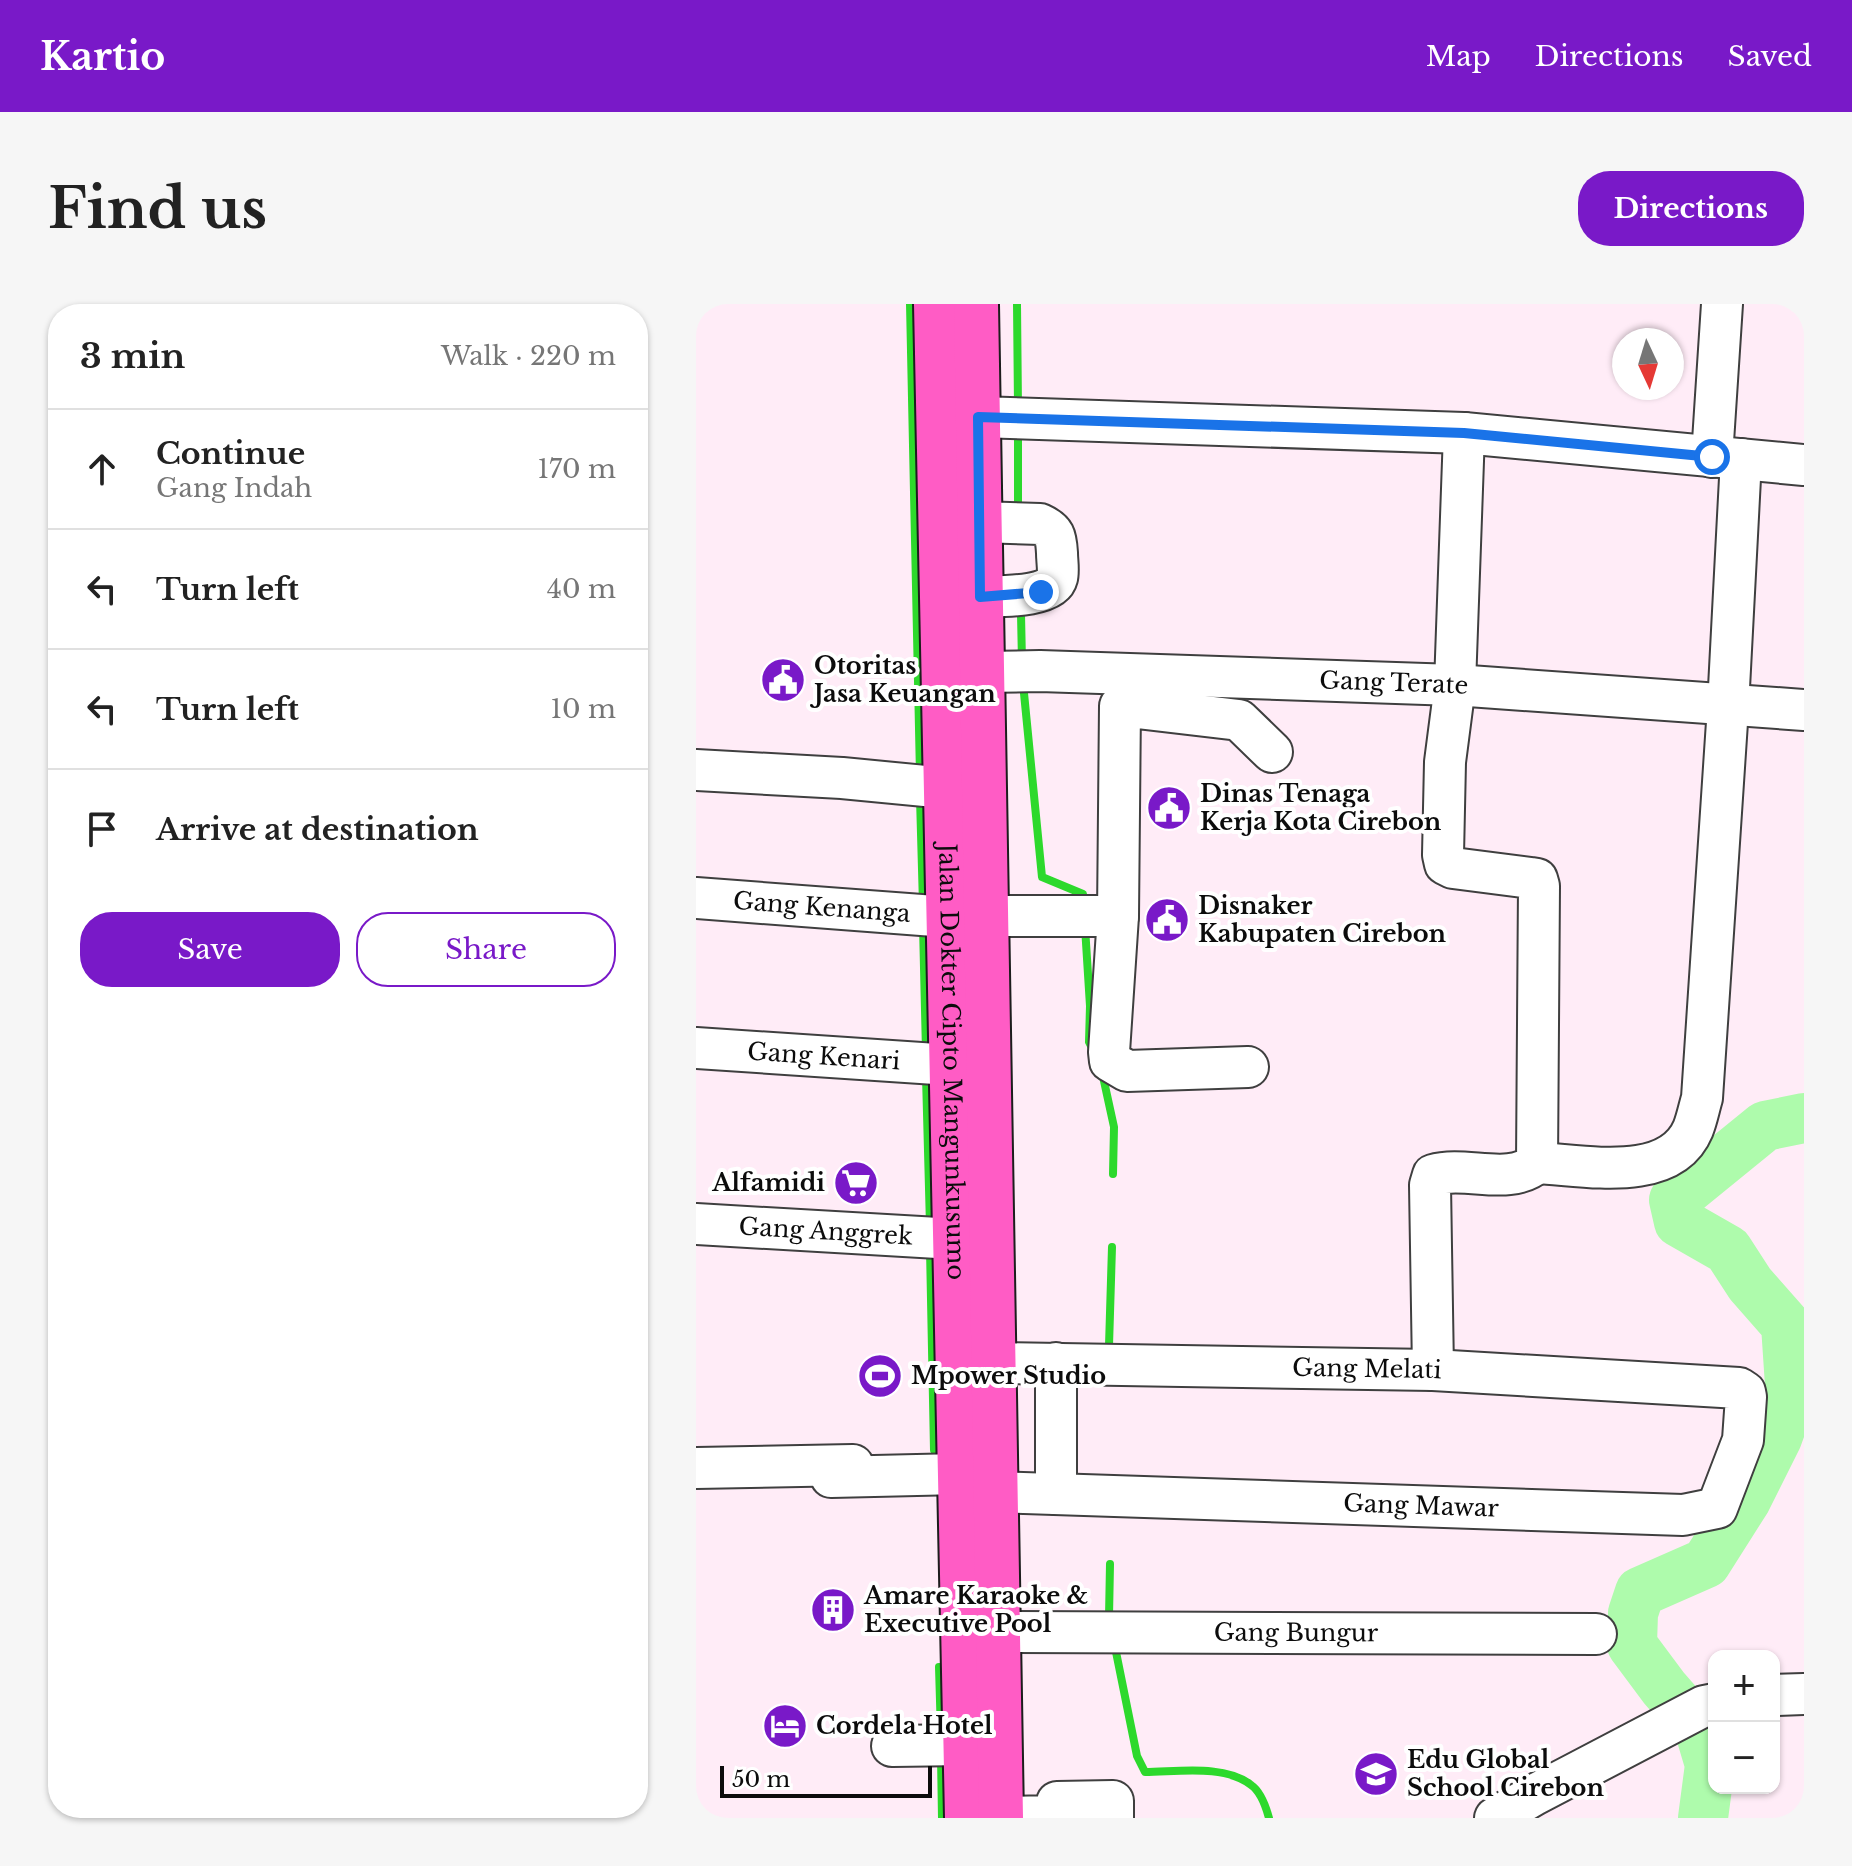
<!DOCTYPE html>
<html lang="en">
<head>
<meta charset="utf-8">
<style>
	:root { --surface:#fff; --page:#f6f6f6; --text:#222; --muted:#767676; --line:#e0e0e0; --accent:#7919c8 }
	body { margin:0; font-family:"Libre Baskerville",serif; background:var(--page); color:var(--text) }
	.controls { position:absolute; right:24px; bottom:24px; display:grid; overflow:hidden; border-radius:16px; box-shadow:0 2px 6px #0004 }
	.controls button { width:72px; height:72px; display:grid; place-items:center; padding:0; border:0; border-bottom:2px solid var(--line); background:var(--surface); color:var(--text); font:40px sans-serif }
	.compass { position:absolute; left:916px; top:24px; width:72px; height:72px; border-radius:50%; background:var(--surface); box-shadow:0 2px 6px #0004; rotate:176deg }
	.scale { position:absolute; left:24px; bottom:20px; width:212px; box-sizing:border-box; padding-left:8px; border:4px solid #0c0c0c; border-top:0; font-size:22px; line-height:28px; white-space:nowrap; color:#0c0c0c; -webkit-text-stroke:6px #fff; paint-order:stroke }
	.stop { position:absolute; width:24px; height:24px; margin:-18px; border:6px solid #1a73e8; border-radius:50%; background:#fff }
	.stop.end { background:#1a73e8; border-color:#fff; box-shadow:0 2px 8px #0008 }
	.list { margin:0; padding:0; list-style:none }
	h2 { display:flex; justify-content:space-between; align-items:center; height:104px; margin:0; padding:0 32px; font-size:34px }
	h2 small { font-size:26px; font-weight:400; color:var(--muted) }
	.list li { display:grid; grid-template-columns:52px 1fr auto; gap:24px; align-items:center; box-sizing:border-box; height:120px; padding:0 32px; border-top:2px solid var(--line) }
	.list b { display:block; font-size:30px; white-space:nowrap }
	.list p { margin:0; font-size:26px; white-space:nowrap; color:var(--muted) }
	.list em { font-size:26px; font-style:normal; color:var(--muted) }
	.actions { display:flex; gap:16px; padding:24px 32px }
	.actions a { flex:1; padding:18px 0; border:2px solid var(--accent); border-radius:32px; text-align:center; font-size:28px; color:var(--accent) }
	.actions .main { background:var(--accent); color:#fff }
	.icon { flex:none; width:44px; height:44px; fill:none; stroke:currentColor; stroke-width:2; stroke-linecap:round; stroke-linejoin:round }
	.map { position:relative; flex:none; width:1108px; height:1514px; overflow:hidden; border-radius:32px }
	header { display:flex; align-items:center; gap:48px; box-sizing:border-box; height:112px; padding:0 40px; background:var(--accent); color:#fff }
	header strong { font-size:38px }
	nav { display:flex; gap:44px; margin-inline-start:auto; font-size:28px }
	.intro { display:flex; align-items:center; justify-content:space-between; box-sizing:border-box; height:192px; padding:0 48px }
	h1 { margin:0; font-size:56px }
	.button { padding:20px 36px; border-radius:32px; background:var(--accent); color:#fff; font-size:28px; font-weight:700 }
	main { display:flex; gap:48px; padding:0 48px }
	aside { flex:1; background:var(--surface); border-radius:32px; box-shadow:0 2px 6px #0004 }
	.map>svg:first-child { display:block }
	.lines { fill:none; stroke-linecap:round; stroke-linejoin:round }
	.stream { stroke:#2dd92c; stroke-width:8 }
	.river { stroke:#aefbac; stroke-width:50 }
	.minor-casing { stroke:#3f3f3f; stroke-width:44 }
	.major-casing { stroke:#1d1d1d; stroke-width:48 }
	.minor { stroke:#fff; stroke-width:40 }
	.major { stroke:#ff5cc5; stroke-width:44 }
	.route { stroke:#1a73e8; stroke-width:10 }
	.labels { text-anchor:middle; stroke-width:8; stroke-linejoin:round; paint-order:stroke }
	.poi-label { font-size:24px; font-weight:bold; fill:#0c0c0c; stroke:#fff; text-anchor:start }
	.street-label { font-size:24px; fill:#0c0c0c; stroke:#fff }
</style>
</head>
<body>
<header>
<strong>Kartio</strong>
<nav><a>Map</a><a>Directions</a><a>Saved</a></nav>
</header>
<div class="intro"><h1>Find us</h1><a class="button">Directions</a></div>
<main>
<aside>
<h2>3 min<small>Walk · 220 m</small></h2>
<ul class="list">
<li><svg class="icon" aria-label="ahead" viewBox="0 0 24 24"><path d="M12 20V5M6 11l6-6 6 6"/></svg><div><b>Continue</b><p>Gang Indah</p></div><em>170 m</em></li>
<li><svg class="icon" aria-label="left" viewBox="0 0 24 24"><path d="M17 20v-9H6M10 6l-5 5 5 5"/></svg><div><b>Turn left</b></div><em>40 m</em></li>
<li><svg class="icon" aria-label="left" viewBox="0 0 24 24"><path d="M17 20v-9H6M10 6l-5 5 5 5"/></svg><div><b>Turn left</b></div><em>10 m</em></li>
<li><svg class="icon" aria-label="arrive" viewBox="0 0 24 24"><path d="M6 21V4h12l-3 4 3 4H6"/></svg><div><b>Arrive at destination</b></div></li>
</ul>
<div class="actions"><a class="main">Save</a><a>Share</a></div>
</aside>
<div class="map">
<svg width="1108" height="1514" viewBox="0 0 1108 1514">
	<rect width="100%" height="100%" fill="#ffecf7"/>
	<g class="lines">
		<g class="stream">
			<polyline points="214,0 224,471"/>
			<polyline points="321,0 322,103"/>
			<polyline points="322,125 322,207"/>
			<polyline points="325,310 326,358"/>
			<polyline points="327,379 346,573 387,590 388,601"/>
			<polyline points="224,494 227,601"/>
			<polyline points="227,622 230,748"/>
			<polyline points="389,623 394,702 393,738 398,748"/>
			<polyline points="406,768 418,823 417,870"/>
			<polyline points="230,772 234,922"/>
			<polyline points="234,945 238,1146"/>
			<polyline points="413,1042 416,943"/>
			<polyline points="413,1313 414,1260"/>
			<path d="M419,1343l22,109 8,16c32,0 80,-8 106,13 9,6 15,22 18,33"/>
			<polyline points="243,1363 245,1431"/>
			<polyline points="245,1452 246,1514"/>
		</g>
		<polyline class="river" points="1007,1514 1014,1461 1003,1424 968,1384 936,1341 937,1309 944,1288 1010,1259 1050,1196 1081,1134 1095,1096 1090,1021 1054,980 1032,946 983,918 978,896 1069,822 1108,814"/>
		<g class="minor-casing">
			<g id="minor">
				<polyline points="282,113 768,129 1108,161"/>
				<polyline points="1016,153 1026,0"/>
				<path d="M250,217l94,3c15,7 16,12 17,29 0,8 2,18 0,25 -5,20 -59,18 -77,19"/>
				<path id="s1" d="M286,368l58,-1 415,14 349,25"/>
				<polyline points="0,466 146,474 250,484"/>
				<path id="s2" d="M0,594l252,19"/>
				<polyline points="290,612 422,612 424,402 543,416 576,448"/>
				<polyline points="422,612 413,748 414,757 431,767 552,763"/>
				<path id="s3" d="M0,744l255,17"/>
				<path d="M841,859c47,2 133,21 156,-34 4,-10 6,-21 9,-31l26,-391 13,-248"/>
				<path id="s4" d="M0,920l259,15"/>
				<path id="s5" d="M297,1059l440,7 306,18 6,4 1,5 -3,43 -26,68 -34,7 -688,-23"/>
				<polyline points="360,1059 360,1190"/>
				<path d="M737,1066l-3,-185 3,-10c33,-10 76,12 104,-12l2,-277 -2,-7 -6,-1 -78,-10 -8,-4 -2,-9 2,-93 10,-77 9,-252"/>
				<polyline points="0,1164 157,1161"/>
				<polyline points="135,1173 264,1170"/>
				<path id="s6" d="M302,1328l598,2"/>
				<polyline points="1078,1391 1108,1390"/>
				<polyline points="196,1442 269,1441"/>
				<polyline points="305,1513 361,1512 361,1498 417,1497 417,1514"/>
				<polyline points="799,1514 838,1491 1008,1402 1018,1400"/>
			</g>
		</g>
		<g class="major-casing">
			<g id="major">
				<path id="s7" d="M240,0l31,1514"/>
				<polyline points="280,0 305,1514"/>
			</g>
		</g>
		<use href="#minor" class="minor"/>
		<use href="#major" class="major"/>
	</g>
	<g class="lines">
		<polyline class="route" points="345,288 284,293 282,113 768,129 1016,153"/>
	</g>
	<defs>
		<g id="civic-disc" transform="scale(2.3)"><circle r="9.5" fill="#7919c8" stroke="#fff"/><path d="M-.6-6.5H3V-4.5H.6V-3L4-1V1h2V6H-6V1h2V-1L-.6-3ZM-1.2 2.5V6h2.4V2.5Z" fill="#fff"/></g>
		<g id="supermarket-disc" transform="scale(2.3)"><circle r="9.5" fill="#7919c8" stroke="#fff"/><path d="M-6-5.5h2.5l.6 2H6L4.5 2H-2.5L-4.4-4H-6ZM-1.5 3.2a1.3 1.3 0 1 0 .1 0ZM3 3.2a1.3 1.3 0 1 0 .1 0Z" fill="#fff"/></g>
		<g id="stadium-disc" transform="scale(2.3)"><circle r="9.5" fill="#7919c8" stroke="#fff"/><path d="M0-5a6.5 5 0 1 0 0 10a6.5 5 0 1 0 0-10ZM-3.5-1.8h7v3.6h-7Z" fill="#fff"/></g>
		<g id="building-disc" transform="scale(2.3)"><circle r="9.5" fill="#7919c8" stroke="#fff"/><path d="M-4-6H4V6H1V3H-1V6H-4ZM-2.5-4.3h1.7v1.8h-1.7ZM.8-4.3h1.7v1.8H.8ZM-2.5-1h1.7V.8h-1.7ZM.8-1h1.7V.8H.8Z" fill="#fff"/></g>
		<g id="hotel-disc" transform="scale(2.3)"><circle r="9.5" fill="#7919c8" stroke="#fff"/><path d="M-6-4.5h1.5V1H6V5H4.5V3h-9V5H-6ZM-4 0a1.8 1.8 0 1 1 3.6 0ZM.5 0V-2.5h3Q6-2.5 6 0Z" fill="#fff"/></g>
		<g id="school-disc" transform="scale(2.3)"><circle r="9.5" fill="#7919c8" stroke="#fff"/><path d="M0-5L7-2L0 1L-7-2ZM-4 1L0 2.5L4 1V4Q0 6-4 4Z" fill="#fff"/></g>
	</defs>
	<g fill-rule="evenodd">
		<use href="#civic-disc" x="87" y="376"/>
		<use href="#civic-disc" x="473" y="504"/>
		<use href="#civic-disc" x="471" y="616"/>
		<use href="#supermarket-disc" x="160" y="879"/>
		<use href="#stadium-disc" x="184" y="1072"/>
		<use href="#building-disc" x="137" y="1306"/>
		<use href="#hotel-disc" x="89" y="1422"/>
		<use href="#school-disc" x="680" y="1470"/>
	</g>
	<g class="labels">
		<g class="poi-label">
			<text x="118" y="370">Otoritas<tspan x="118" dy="28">Jasa Keuangan</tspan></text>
			<text x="504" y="498">Dinas Tenaga<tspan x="504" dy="28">Kerja Kota Cirebon</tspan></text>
			<text x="502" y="610">Disnaker<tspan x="502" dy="28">Kabupaten Cirebon</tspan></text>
			<text x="129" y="887" text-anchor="end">Alfamidi</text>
			<text x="215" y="1080">Mpower Studio</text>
			<text x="168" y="1300">Amare Karaoke &amp;<tspan x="168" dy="28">Executive Pool</tspan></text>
			<text x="120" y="1430">Cordela Hotel</text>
			<text x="711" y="1464">Edu Global<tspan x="711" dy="28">School Cirebon</tspan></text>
		</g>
		<g class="street-label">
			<text dy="8" stroke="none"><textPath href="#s1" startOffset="412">Gang Terate</textPath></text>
			<text dy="8" stroke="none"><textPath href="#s2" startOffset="126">Gang Kenanga</textPath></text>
			<text dy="8" stroke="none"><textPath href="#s3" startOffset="128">Gang Kenari</textPath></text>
			<text dy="8" stroke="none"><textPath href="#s7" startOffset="758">Jalan Dokter Cipto Mangunkusumo</textPath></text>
			<text dy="8" stroke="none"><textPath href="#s4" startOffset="130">Gang Anggrek</textPath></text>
			<text dy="8" stroke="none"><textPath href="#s5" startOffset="374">Gang Melati</textPath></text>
			<text transform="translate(725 1202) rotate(2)" y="8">Gang Mawar</text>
			<text dy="8" stroke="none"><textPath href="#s6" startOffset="298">Gang Bungur</textPath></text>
		</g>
	</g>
</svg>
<div class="controls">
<button>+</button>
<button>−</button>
</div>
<svg class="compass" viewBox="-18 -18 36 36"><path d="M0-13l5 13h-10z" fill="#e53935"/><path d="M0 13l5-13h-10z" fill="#767676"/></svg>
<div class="scale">50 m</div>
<div class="stop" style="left:1016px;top:153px"></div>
<div class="stop end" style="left:345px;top:288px"></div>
</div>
</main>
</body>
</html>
